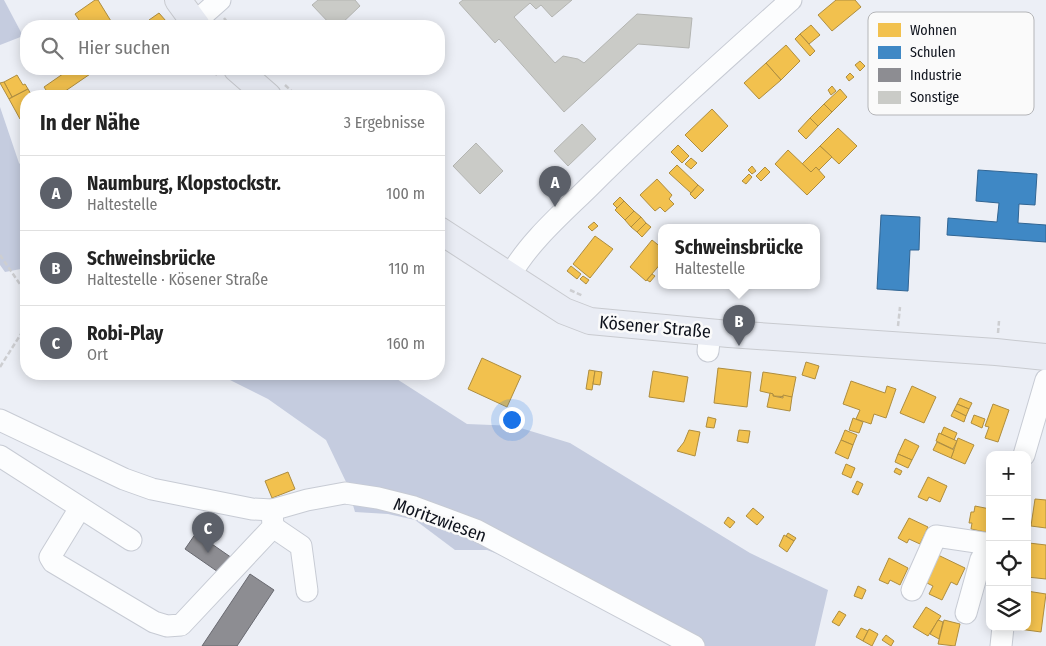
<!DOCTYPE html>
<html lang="de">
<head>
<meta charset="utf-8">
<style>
	:root { --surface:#fff; --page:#f6f6f6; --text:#222; --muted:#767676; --line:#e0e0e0; --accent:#5c6069 }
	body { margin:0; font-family:"Fira Sans Condensed",sans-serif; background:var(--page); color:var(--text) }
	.controls { position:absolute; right:15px; bottom:15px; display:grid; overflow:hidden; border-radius:10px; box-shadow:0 2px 12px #0003 }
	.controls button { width:45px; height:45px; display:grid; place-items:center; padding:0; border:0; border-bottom:1px solid var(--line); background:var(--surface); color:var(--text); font:25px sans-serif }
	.you { position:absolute; left:511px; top:419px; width:18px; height:18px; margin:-12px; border:4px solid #fff; border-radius:50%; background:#1a73e8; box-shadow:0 0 0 8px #1a73e833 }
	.badge { display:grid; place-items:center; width:32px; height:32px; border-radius:50%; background:var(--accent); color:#fff; font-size:16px; font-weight:700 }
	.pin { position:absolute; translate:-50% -41px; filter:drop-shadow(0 1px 2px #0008) }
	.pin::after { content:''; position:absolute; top:26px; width:18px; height:15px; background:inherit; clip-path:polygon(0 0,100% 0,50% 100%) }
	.popup { position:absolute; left:658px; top:224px; width:162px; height:65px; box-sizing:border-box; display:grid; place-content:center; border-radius:10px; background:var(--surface); filter:drop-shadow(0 1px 4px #0005); font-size:16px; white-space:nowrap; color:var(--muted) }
	.popup b { font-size:19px; color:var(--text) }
	.popup::after { content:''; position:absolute; left:50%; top:100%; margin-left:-10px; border:10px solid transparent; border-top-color:var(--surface) }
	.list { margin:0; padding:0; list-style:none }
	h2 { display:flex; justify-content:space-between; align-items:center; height:65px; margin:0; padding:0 20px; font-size:21px }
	h2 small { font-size:16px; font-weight:400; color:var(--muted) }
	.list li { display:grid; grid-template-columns:32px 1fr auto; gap:15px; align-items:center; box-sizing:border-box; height:75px; padding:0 20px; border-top:1px solid var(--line) }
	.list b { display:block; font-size:19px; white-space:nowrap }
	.list p { margin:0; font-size:16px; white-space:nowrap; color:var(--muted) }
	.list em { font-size:16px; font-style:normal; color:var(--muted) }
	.icon { flex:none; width:28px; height:28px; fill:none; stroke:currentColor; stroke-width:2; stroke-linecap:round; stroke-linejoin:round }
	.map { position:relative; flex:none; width:1046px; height:646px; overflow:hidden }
	.search { position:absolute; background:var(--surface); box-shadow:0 2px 12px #0003; left:20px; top:20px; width:425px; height:55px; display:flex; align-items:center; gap:12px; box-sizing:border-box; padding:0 18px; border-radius:20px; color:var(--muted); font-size:19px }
	.panel { position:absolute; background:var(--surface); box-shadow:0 2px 12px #0003; left:20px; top:90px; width:425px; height:290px; border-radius:20px }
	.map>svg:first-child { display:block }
	.forest { fill:#c5ccdf }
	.homes { fill:#f2c14e; stroke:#ae8d3f }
	.schools { fill:#3f88c5; stroke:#316593 }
	.industry { fill:#8d8d92; stroke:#67686f }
	.building { fill:#cacbc7; stroke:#b4b5b2 }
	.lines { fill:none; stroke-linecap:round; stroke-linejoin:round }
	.minor-casing { stroke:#c7cbd4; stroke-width:23 }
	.major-casing { stroke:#c8cacf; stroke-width:28 }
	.path { stroke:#cdced1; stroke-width:2.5; stroke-dasharray:5 2.5; stroke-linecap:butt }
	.minor { stroke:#fcfdfe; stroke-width:21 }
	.major { stroke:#e9ecf4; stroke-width:26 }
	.labels { text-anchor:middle; stroke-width:5; stroke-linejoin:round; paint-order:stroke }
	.street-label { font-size:18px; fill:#0f131d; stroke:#fafafa }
	.key { fill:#fafafa; stroke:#b4b5b8; stroke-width:1 }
	.key-label { font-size:14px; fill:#0f131d }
</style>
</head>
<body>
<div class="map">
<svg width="1046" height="646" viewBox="0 0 1046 646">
	<rect width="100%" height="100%" fill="#eceff6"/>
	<g class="forest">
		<polygon points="0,0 4,0 23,36 0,45"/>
		<polygon points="0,107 19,163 26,170 26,268 5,272 0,265"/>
		<polygon points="218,374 389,374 467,424 514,426 570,443 750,553 828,590 815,646 688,646 544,571 487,550 455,550 415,520 388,514 355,512 347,484 326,440 268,399"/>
	</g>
	<g class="homes">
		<polygon points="95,0 98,0 114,26 83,26 75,14"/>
		<polygon points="836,0 855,0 861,7 832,31 818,15"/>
		<polygon points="159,13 166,21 159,26 154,26 149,20"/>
		<polygon points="811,25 820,35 809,44 800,34"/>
		<polygon points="800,34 815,51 810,56 795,39"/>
		<polygon points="878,40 884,48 879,52 873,45"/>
		<polygon points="786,45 800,61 781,80 766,63"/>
		<polygon points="860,61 865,66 860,71 855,65"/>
		<polygon points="766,63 781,80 759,99 744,83"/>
		<polygon points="70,69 96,70 58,96 50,96 44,87"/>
		<polygon points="850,73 854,77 849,81 846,77"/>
		<polygon points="17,75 23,85 25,84 28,89 12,97 4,82"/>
		<polygon points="4,82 12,97 9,99 0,83"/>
		<polygon points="832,86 836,91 831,95 828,90"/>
		<polygon points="28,89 32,96 26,96 26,116 20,119 9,99"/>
		<polygon points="840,89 847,97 832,112 824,104"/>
		<polygon points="824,104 832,112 818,126 810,118"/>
		<polygon points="712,109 728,126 702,152 685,135"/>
		<polygon points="810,118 818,126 806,139 798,131"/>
		<polygon points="838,128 857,146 839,164 820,146"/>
		<polygon points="678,145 689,156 682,163 671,152"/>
		<polygon points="820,146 832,157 819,170 816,167 811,172 802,164"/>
		<polygon points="788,150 811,172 816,167 825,177 807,195 775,164"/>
		<polygon points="691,158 697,163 691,169 685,164"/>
		<polygon points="677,165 698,185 691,193 669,173"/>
		<polygon points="752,166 756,171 752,174 748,170"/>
		<polygon points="765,167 770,172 761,181 756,176"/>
		<polygon points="749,174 752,177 746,184 742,181"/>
		<polygon points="657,179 672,195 669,199 674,204 665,212 660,207 655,211 640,195"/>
		<polygon points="698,185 704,190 695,199 690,194"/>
		<polygon points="620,197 624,201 617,208 613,204"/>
		<polygon points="624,201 634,211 625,220 615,210"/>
		<polygon points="634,211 641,217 631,227 625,220"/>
		<polygon points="641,217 646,223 637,232 631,227"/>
		<polygon points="594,222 598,226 592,231 588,227"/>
		<polygon points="646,223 651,227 642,237 637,232"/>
		<polygon points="595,236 613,249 590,278 573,264"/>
		<polygon points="652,240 662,248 662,262 646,281 630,267"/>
		<polygon points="571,266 581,274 577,279 567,271"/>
		<polygon points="652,274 655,276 650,282 647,280"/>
		<polygon points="583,276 589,280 586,284 580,279"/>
		<polygon points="482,358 521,376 507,407 468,389"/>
		<polygon points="806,362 819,366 815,379 802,375"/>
		<polygon points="718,368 751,372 747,407 714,403"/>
		<polygon points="589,370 595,371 592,390 586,389"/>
		<polygon points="595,371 602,372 600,385 593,384"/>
		<polygon points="653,371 688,377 684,402 649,397"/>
		<polygon points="763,372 796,377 792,397 773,396 773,394 760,391"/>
		<polygon points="851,381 885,393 887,386 896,389 886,418 874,414 871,424 856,419 860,410 843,404"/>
		<polygon points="912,386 936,397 924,423 900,413"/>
		<polygon points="770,393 773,394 773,396 783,398 783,395 792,397 790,411 767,407"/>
		<polygon points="960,398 972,403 969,409 957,404"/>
		<polygon points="957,404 969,409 966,416 954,410"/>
		<polygon points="993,404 1009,410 998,442 985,438 989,427 985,426"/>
		<polygon points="954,410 966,416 964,422 951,416"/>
		<polygon points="974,415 985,419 982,428 971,423"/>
		<polygon points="708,417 716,419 714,428 706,427"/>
		<polygon points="853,418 863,422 859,433 849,430"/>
		<polygon points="944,427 957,433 954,440 941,434"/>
		<polygon points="689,430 700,432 695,456 677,451 684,442"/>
		<polygon points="739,430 750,431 748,443 737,441"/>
		<polygon points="845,430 857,435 853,445 841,440"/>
		<polygon points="939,433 957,441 953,449 936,441"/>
		<polygon points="958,438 974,445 965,464 951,458"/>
		<polygon points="905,439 919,446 912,460 898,454"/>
		<polygon points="841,440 853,445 848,459 835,453"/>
		<polygon points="937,442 954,450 951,458 933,450"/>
		<polygon points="898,454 912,460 908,468 895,462"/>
		<polygon points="846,464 855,468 851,478 842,474"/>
		<polygon points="896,468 902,471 900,475 894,472"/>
		<polygon points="288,472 295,489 272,498 265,481"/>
		<polygon points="928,477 947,486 940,502 929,497 927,501 918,497"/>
		<polygon points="857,481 863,484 858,495 852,492"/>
		<polygon points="1035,499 1046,500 1046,528 1031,526"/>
		<polygon points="975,506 990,509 990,533 971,529 972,523 969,523 971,512 974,512"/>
		<polygon points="753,508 764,517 757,525 746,516"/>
		<polygon points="728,517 735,522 730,528 724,523"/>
		<polygon points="909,518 928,527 920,544 909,539 907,543 898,538"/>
		<polygon points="788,533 796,538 794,541 786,536"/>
		<polygon points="784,535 794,541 787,552 779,546"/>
		<polygon points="1029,543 1046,545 1046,579 1027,577"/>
		<polygon points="938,555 965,568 957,585 951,582 942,600 929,594 933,586 925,582"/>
		<polygon points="889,558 908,568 900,585 890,580 888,584 879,580"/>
		<polygon points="858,586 866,590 862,599 854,596"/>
		<polygon points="1027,591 1046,594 1041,632 1019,629 1019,627 1027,627"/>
		<polygon points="926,607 941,616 928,636 913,627"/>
		<polygon points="839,611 846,615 839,626 832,622"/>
		<polygon points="938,620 943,622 939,639 930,634"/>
		<polygon points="944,620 960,624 955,646 938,644"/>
		<polygon points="861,628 868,631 863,641 856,637"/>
		<polygon points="869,629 878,634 872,646 863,641"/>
		<polygon points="886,635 894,641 891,646 882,640"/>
	</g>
	<g class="schools">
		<polygon points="978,170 1037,174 1035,205 1019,204 1018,223 1046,225 1046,242 947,235 948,218 997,222 999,203 976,201"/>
		<polygon points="881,215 920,217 919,250 910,250 908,291 877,289"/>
	</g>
	<g class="industry">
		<polygon points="196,533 232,558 221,574 185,549"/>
		<polygon points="250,574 274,590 237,646 202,646"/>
	</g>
	<g class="building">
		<polygon points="318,0 355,0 360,6 339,26 332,26 312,5"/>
		<polygon points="463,0 572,0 552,17 541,5 536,9 530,3 514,17 555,63 563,56 578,59 584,63 637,14 692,18 689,48 638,44 564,112 499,39 495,43 459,3"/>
		<polygon points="582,124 596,139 568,166 554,151"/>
		<polygon points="476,143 503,171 480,194 453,166"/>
	</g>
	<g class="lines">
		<g class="minor-casing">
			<g id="minor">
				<polyline points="194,23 220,0"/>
				<path d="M510,276c19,-35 55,-65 83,-93 64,-63 131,-123 198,-183"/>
				<polyline points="708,351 710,332"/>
				<polyline points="0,420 124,479 152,489 252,509 272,510 307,500 345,493 378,498 414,507 476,530 694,646"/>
				<polyline points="1024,455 1046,380"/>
				<polyline points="0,456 131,540"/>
				<polyline points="80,508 50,557 53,562 154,622 167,626 181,625 273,527 272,510"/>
				<polyline points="273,527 301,546 307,591"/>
				<polyline points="912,590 936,536 990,544"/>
				<polyline points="966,613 981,559 990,554"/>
				<polyline points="1001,646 1003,627"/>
			</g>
		</g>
		<g class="major-casing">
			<g id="major">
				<polyline points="178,0 197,26"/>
				<polyline points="237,69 268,96"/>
				<polyline points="439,230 564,311 590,321 729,334 996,352 1046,357"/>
			</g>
		</g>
		<g class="path">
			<polyline points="224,18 230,26"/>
			<polyline points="211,69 217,75"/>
			<polyline points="285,85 297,96"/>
			<polyline points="0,255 26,293"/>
			<polyline points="570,290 583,296"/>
			<polyline points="898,326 900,307"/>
			<polyline points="998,333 999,321"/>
			<polyline points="0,367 26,326"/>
		</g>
		<use href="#minor" class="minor"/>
		<use href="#major" class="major"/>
	</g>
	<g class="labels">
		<g class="street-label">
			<text transform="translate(655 327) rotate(5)" y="6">Kösener Straße</text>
			<text transform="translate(440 520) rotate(20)" y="6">Moritzwiesen</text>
		</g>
	</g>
	<rect x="868" y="12" width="166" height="103" rx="8" class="key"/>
	<rect x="878" y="23" width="23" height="14" fill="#f2c14e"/>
	<rect x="878" y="46" width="23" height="13" fill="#3f88c5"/>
	<rect x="878" y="68" width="23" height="14" fill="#8d8d92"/>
	<rect x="878" y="91" width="23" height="13" fill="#cacbc7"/>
	<g class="key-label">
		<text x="910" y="35">Wohnen</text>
		<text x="910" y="57">Schulen</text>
		<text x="910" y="80">Industrie</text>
		<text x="910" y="102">Sonstige</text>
	</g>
</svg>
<div class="controls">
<button>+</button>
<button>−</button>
<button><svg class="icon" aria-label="locate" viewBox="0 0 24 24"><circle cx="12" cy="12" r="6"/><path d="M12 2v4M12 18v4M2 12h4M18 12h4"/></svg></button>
<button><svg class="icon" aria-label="layers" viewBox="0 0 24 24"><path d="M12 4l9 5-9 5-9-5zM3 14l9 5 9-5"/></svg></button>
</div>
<div class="you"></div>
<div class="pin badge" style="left:555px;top:207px">A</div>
<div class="pin badge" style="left:739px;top:346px">B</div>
<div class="popup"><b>Schweinsbrücke</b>Haltestelle</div>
<div class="pin badge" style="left:208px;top:553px">C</div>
<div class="search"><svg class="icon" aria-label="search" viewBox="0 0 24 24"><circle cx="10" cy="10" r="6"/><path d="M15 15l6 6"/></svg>Hier suchen</div>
<section class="panel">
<h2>In der Nähe<small>3 Ergebnisse</small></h2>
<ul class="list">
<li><span class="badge">A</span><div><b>Naumburg, Klopstockstr.</b><p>Haltestelle</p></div><em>100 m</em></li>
<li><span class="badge">B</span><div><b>Schweinsbrücke</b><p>Haltestelle · Kösener Straße</p></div><em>110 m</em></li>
<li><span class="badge">C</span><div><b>Robi-Play</b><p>Ort</p></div><em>160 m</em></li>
</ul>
</section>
</div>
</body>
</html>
